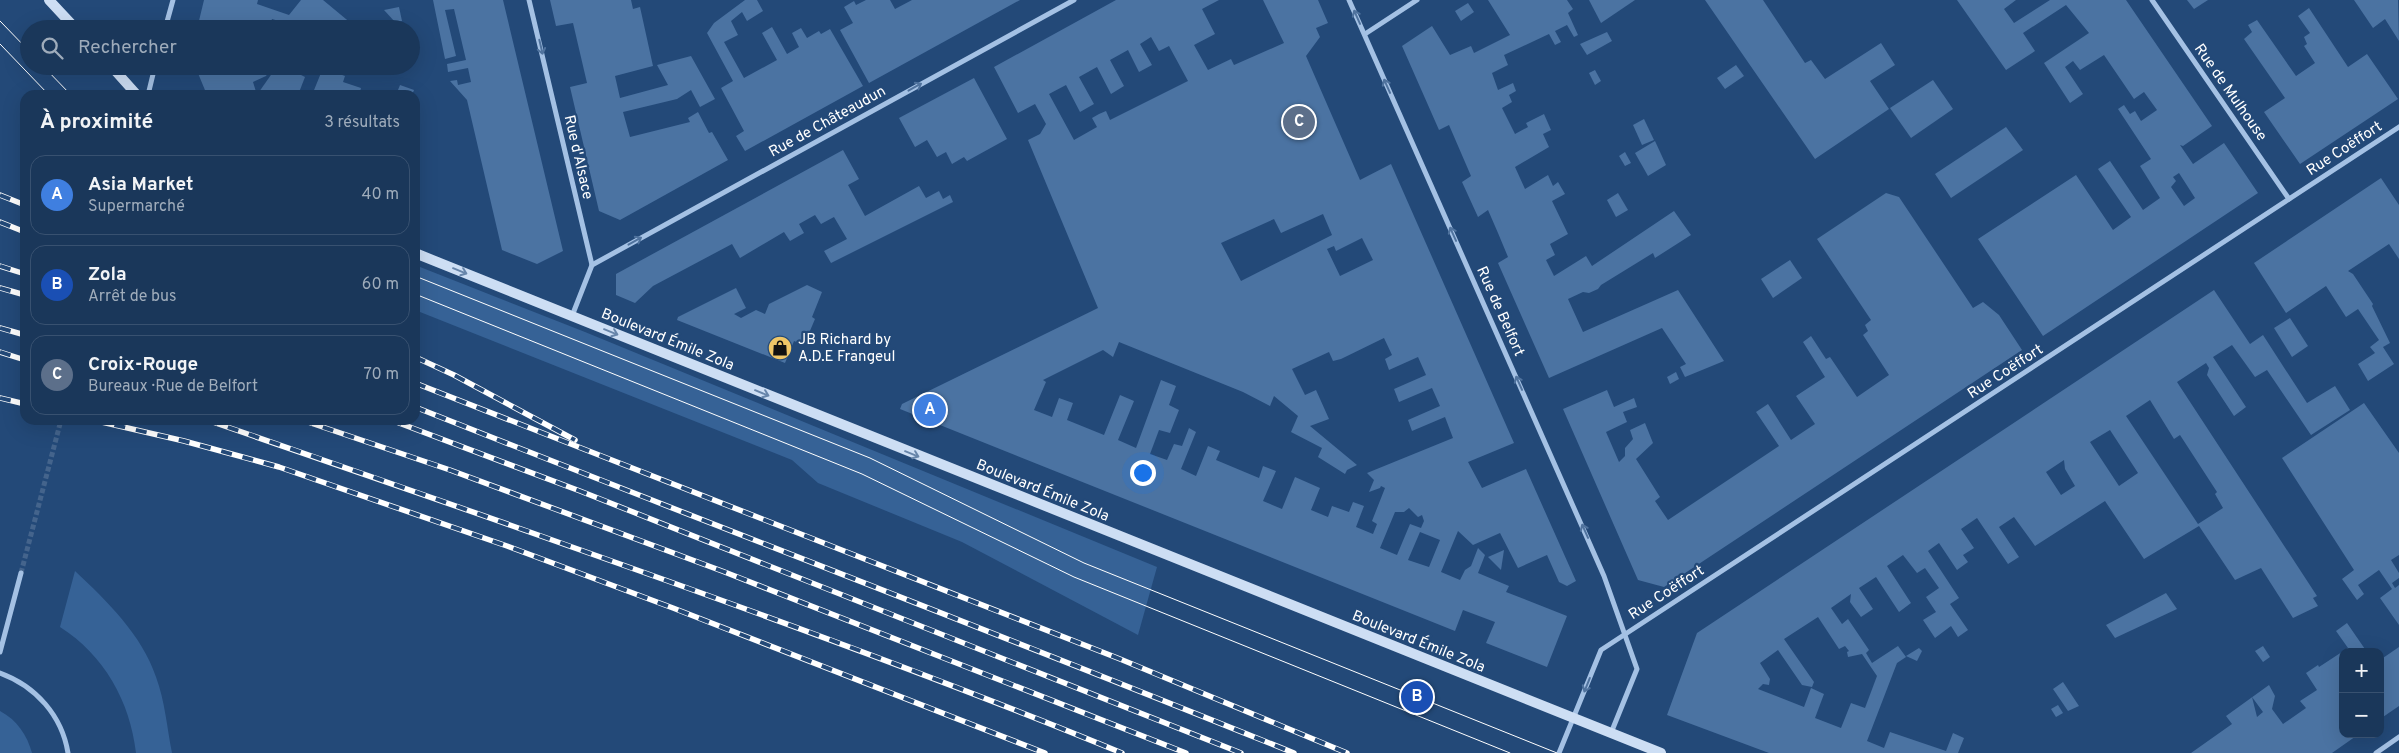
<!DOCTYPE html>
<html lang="fr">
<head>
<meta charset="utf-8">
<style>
	:root { --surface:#1a375a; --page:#274263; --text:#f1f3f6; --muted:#9facbb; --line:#385170; --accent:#90b9f0 }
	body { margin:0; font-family:Overpass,sans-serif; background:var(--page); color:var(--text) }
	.controls { position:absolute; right:15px; bottom:15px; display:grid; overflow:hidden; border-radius:10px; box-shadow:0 5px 20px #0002 }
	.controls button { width:45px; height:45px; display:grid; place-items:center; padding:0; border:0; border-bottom:1px solid var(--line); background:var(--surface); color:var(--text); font:25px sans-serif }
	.you { position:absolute; left:1142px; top:472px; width:18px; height:18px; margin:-12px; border:4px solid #fff; border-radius:50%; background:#1a73e8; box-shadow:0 0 0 8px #1a73e833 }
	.badge { display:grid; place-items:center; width:32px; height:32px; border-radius:50%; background:var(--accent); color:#fff; font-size:16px; font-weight:700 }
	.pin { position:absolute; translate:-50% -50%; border:2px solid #fff; box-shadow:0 1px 5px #0006 }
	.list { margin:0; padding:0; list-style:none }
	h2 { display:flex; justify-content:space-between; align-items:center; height:65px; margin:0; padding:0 20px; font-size:21px }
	h2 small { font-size:16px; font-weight:400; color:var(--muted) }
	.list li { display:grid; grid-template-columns:32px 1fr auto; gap:15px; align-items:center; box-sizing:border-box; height:80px; margin:0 10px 10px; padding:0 10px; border:1px solid var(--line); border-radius:15px }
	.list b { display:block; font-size:19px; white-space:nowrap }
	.list p { margin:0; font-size:16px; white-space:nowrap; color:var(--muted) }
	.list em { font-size:16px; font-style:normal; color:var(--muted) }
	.icon { flex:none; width:28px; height:28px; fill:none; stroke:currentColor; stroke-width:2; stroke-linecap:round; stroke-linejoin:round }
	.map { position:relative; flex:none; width:2399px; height:753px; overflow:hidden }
	.search { position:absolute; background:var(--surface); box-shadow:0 5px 20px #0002; left:20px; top:20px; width:400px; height:55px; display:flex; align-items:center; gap:12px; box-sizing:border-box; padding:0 18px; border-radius:28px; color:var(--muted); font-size:19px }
	.panel { position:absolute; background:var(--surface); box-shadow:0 5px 20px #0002; left:20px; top:90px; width:400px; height:335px; border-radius:15px }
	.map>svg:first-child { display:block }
	.green { fill:#366296 }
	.building { fill:#4b73a2; fill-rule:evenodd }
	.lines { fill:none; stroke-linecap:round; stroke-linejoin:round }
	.street-tunnel { stroke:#44648c; stroke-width:5; stroke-dasharray:5 2.5; stroke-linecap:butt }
	.street { stroke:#a4c1e4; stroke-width:5 }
	.secondary { stroke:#cddef4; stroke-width:10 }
	.tram { stroke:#fff; stroke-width:1 }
	.rail-casing { stroke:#fff; stroke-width:5.5 }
	.rail { stroke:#234978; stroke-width:4; stroke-dasharray:11; stroke-linecap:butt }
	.oneway { stroke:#50739e }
	.oneway2 { stroke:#6785aa }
	.labels { text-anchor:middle; stroke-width:4.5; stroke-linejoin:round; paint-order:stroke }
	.street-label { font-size:15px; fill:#fff; stroke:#234978 }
	.poi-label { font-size:15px; fill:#fff; stroke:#234978; text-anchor:start }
</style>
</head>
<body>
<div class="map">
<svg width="2399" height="753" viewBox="0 0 2399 753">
	<rect width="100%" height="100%" fill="#234978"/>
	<g class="green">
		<polygon points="415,265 585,332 1157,567 1138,635 962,542 818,483 792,460 415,310"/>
		<path d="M75,571c32,30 67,64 81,106 9,24 11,51 16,76h-36c-6,-52 -32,-98 -76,-126z"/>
		<path d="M0,711c17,9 27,24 32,42h-32z"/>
	</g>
	<g class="building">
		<polygon points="204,0 258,0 257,4 289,15 301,0 323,0 358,29 285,29 289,24 272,19 269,28 259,26 258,29 197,29"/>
		<polygon points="433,0 503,0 563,251 537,264 502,250 467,100 450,81 457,80 458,85 471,82 468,68 448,72 447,64 466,60 454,9 445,10 456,56 445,59"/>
		<polygon points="550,0 631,0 633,9 640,7 653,66 615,76 620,98 668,85 657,65 691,56 715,99 700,107 691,90 677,99 623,112 630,137 690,122 688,118 698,112 709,133 712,132 728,160 620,220 599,211 570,87 587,83 573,23 556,26"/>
		<polygon points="745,0 757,0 763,11 747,21 742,12 731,21 738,35 724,42 744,78 777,60 762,33 772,27 787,54 799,47 792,33 801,28 807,38 819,31 821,34 830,29 863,86 745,151 736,136 744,131 721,88 733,81 707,33 714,23"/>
		<polygon points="866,0 890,0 895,9 912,0 1020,0 869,83 840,30 853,23 844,7 854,1 856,5"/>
		<path d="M1116,0h103l-17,9 13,25 -21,11 14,25 23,-11 3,6 50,-22 -21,-43h55l10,23 -12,5 4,9 -14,19 54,124 31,-16 123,279 -46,19 14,26 44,-19 50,112 -9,5 -8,-4 -12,-27 -29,13 -18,-35 -27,12 -15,-14 -17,41 19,8 5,-10 6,-4 7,-18 7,7 -7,18 31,13 -3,6 61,24 -20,51 -61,-24 9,-21 -32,-12 -8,21 -555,-222 2,-5 196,-96 -70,-168 12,-6 6,-10 -11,-20 -17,9 -24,-46zM1151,37l8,14 10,-5 19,35 -78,39 -4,-9 -7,3 -7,4 5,9 -23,13 -25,-46 17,-9 14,27 14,-8 -15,-27 18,-10 14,27 13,-8 -14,-26 18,-10 11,22 13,-7 -12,-21zM1323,214l9,21 -91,46 -20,-38 53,-24 7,14zM1362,238l11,22 -33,16 -13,-27 7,-3 2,5zM1384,338l8,17 -7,4 4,11 29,-13 8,18 -32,14 5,13 33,-14 8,18 -32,14 4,11 33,-14 8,21 -86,35 7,7 -5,12 11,-4 1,-2 4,2 -13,33 5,3 -4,10 -17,-7 8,-21 -11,-4 -4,10 -17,-6 -4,11 -17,-7 9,-22 -25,-11 -13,32 -19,-8 13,-30 -13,-5 -4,12 -43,-18 4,-9 -12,-5 -12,30 -15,-7 15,-37 -7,-4 -7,18 -8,-2 -7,16 -17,-6 9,-24 11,3 9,-23 -10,-5 7,-19 -15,-6 -25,68 -18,-8 16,-39 -14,-6 -16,40 -37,-15 6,-17 -14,-5 -7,19 -18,-7 12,-28 -3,-2 60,-30 10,7 6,-15 124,50 27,14 4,-10 24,20 -7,16 31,16 -4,9 27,17 2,-4 10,-5 -47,-39 19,-7 -13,-29 -11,5 -13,-26 37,-17 4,9 8,-2zM1409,508l9,9 4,-2 2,6 -3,7 -11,-4 -13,31 -17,-7 15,-36h9zM1420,532l20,8 -11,27 -21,-7z"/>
		<polygon points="1488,0 1567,0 1573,9 1568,13 1578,35 1574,37 1567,25 1555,31 1561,42 1555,45 1549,34 1504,55 1508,65 1492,73 1498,90 1513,83 1516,91 1509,95 1512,102 1502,108 1515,134 1528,127 1526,123 1544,114 1551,130 1543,134 1549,147 1515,167 1525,189 1548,175 1553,186 1558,182 1565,194 1552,201 1568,234 1550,244 1555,255 1546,260 1554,276 1586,256 1592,266 1674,211 1691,235 1655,258 1653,253 1601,285 1598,289 1589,293 1583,292 1568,299 1583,332 1678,290 1724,361 1685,377 1680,367 1686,364 1662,328 1549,378 1498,263 1508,257 1498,233 1488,210 1478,217 1462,182 1471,176 1449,125 1439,130 1402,46 1432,26 1450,55 1471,46 1474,53 1510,35"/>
		<polygon points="1589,0 1635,0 1601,23"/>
		<polygon points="1705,0 1763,0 1805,63 1811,60 1825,79 1881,43 1895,65 1870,81 1889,109 1815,159"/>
		<path d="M1957,0h59l-12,9 10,14 36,-23h76l86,126 -29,20 -3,-1 13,19 31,-21 34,50 -215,143 -65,-97 98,-64 37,55 18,-13 -33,-48 12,-8 33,49 17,-12 -20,-32 11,-7 -33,-50 6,-4 6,9 5,-3 6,10 16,-11 -13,-18 -10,7 -30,-44 -24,15 -7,-9 -8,6 18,27 -13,9 -26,-40 45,-30 -23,-28 -43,28 12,18 -29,19zM2179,173l16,25 -11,8 -13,-19 5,-6 -3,-4z"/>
		<polygon points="2187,0 2208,0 2194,9"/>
		<polygon points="2354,0 2398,0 2399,41 2385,19 2373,28"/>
		<polygon points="1468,3 1474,12 1461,21 1455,11"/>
		<polygon points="399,7 402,21 395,22 384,10"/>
		<polygon points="2309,8 2348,67 2367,54 2398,99 2300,164 2264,112 2285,98 2244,39 2252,32 2248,25 2257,20 2296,76 2315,63 2304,46 2307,44 2304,37 2310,33 2298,16"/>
		<polygon points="1607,32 1612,41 1587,55 1580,44"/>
		<polygon points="1736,65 1744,76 1725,89 1717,78"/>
		<polygon points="195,66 262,66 270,70 266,76 253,82 257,95 207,95"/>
		<polygon points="283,66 305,77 298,95 267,95 259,92 273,72"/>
		<polygon points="323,68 345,76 343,82 361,88 359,95 312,95"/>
		<polygon points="1595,70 1601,81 1595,85 1589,73"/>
		<polygon points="974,78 1007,139 967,161 964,157 952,164 946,152 937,157 927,140 915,147 899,118"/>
		<polygon points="1933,80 1953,109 1911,138 1890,108"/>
		<polygon points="400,85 414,90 412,95 396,95"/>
		<polygon points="1644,119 1654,140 1642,145 1633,125"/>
		<polygon points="2006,127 2023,150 1951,198 1935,174"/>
		<polygon points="1655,141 1666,165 1648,176 1635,153"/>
		<polygon points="843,150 859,179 848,185 865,216 919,186 926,198 939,191 943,199 950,195 953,202 831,263 824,251 847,239 834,217 821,224 815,215 799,224 804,233 790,241 784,232 740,258 732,244 653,286 635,303 616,295 616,274"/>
		<polygon points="1625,152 1631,163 1625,166 1619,156"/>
		<polygon points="2381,178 2399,205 2399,259 2389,244 2348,271 2353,274 2373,304 2372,306 2390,343 2383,347 2394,364 2368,381 2358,364 2375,353 2370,347 2379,340 2358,309 2346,317 2326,286 2286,313 2254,263"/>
		<polygon points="1618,193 1628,210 1616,217 1607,200"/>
		<polygon points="1886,193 1899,197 1973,308 1983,302 1999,315 2022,350 1664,587 1638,580 1563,409 1607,390 1614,407 1634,398 1637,407 1623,412 1627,422 1606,432 1619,462 1625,456 1625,448 1633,439 1630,430 1645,423 1653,443 1636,459 1660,497 1655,501 1668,520 1779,446 1756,412 1768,404 1791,440 1815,424 1796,396 1825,377 1803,342 1811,336 1826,359 1830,357 1857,397 1889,375 1863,335 1868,331 1865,325 1871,320 1817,239"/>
		<polygon points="1790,260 1802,278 1773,298 1761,279"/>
		<polygon points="807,285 822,292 812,317 815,319 804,345 794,341 785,363 677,320 678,317 736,288 746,308 734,314 741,318 756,310 765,314 769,304"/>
		<path d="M2214,290l36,54 13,-9 44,68 28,-17 15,24 -39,25 -44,-65 -12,7 -23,-32 -19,12 33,50 -12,9 -27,-41 2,-7 -3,-5 -29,19 140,214 -4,2 5,8 -25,12 -32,-50 -26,12 -36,-54 -55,33 -39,-58 -70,45 -21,-29 -15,10 20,30 -11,7 -31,-46 -16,11 13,19 -11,7 5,7 -11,8 -18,-27 -11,8 31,47 -9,6 18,26 -10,7 -7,-11 -16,12 -12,-18 13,-8 -10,-15 13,-9 -14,-20 -8,5 -14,-18 -16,11 24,37 -12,9 -23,-35 -17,11 14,21 -12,8 -11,-15 1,-8 -20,14 11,16 6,-5 21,31 -3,3 6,10 26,-17 8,11 -9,6 -30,78 17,7 6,-16 56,19 7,-18 11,5 -6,15h-189l-102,-38 30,-82zM2150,400l24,39 6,-4 37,57 -2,2 8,14 -25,16 -72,-108zM2110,430l28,43 -19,13 -29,-44zM2064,460l1,9 10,17 -14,9 -15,-23zM1818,617l21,32 6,-3 4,5 -2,1 1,5 14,-3 15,22 -12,32 -14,-5 -10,25 -26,-10 9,-24 -13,-6 -7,19 -46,-18 5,-5 6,1 1,-6 -10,-16 18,-13 24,35 10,2 2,-5 -30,-43z"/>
		<polygon points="2290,318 2308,346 2292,357 2274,328"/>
		<polygon points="1676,372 1679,379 1670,384 1667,377"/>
		<polygon points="2364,403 2399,453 2399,555 2391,560 2399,573 2399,578 2392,583 2395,588 2399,585 2399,625 2380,598 2392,589 2379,570 2358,585 2364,594 2357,600 2342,579 2354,570 2282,458"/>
		<polygon points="1504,550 1501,570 1488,557"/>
		<polygon points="2166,593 2177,609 2115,638 2106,625"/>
		<path d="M2347,623l20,29h-24v82h16l-27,19h-141l41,-29 -6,-8 43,-31 6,11 -3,13 11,15 23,-16 -6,-7 17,-11 -11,-17 12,-8 1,2 29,-19 -12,-17zM2252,697l11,15 -6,5z"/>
		<polygon points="2263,646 2270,657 2263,662 2255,651"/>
		<polygon points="2399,647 2399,706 2380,719 2380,660"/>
		<polygon points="1919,648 1922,651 1917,661 1906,656"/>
		<polygon points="2063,682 2079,706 2068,711 2053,689"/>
		<polygon points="2058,705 2063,713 2056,717 2051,709"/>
	</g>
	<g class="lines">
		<polyline class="street-tunnel" points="21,573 61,420"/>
		<g class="street">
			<polyline points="529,0 592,265 572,316"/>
			<polyline points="1349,0 1604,576 1637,669 1611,733"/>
			<polyline points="2152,0 2289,199"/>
			<polyline points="165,29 173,0"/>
			<polyline points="1365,34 1417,0"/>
			<polyline points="148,95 155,66"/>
			<polyline points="592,265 1074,0"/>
			<polyline points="0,652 21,573"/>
			<path d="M0,673c36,13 62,43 68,80"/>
			<polyline points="1559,753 1601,650 2399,127"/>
			<polyline points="2376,753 2399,737"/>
		</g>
		<g class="secondary">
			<polyline points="49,0 76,29"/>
			<polyline points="111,66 137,95"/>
			<polyline points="415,253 1661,753"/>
		</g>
		<g class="tram">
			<polyline points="0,21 29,51"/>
			<polyline points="0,44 49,95"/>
			<polyline points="43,66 71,95"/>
			<polyline points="415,276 870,458 1084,563 1557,753"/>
			<polyline points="415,294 862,474 1074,577 1510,753"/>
		</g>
		<g class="rail-casing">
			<g id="rail">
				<polyline points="0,195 25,205"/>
				<polyline points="0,222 25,232"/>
				<polyline points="0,266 25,274"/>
				<polyline points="0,288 25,295"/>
				<polyline points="0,328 25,335"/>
				<polyline points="0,352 25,360"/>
				<polyline points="415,357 454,375 575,440"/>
				<polyline points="415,383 1120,659 1347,753"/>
				<polyline points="0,398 25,404"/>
				<path d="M415,407c293,116 587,228 879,346"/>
				<polyline points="93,420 184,441 279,467 507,546 673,608 1045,753"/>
				<path d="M207,420c144,49 287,99 430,150 163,58 325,117 485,183"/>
				<polyline points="302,420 450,470 722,571 1186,753"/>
				<polyline points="391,420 580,491 1241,753"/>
			</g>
		</g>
		<use href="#rail" class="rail"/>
	</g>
	<defs><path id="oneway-shaft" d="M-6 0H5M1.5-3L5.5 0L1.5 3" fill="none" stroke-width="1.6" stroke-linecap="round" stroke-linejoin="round" transform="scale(1.25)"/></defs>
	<g class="oneway">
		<use href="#oneway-shaft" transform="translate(1357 17) rotate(-114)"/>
		<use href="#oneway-shaft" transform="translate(541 47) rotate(77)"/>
		<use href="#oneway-shaft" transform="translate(1387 86) rotate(-114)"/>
		<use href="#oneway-shaft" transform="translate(915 87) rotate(-29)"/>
		<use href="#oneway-shaft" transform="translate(1453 234) rotate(-114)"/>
		<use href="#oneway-shaft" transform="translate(635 241) rotate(-29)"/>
		<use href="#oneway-shaft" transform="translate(1519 383) rotate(-114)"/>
		<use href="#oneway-shaft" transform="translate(1585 531) rotate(-114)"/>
		<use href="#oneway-shaft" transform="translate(1587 685) rotate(112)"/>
	</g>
	<g class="oneway2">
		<use href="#oneway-shaft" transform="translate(460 271) rotate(22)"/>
		<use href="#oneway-shaft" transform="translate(611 332) rotate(22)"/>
		<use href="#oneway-shaft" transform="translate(762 393) rotate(22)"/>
		<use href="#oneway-shaft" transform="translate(912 454) rotate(22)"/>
	</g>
	<defs>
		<g id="shop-disc" transform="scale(1.25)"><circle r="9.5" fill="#efc667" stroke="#234978"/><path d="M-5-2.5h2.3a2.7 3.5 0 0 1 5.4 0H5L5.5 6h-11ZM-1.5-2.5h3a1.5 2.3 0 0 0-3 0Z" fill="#111"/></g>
	</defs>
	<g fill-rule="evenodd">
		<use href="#shop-disc" x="780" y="348"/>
	</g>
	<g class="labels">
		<g class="street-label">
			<text transform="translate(2231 92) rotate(55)" y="5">Rue de Mulhouse</text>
			<text transform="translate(827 121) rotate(-29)" y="5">Rue de Châteaudun</text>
			<text transform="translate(2344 148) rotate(-33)" y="5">Rue Coëffort</text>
			<text transform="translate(579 157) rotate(77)" y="5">Rue d'Alsace</text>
			<text transform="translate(1501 311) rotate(66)" y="5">Rue de Belfort</text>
			<text transform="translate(668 339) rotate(22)" y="5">Boulevard Émile Zola</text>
			<text transform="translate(2005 371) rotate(-33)" y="5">Rue Coëffort</text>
			<text transform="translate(1043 490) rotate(22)" y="5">Boulevard Émile Zola</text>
			<text transform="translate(1666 592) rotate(-33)" y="5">Rue Coëffort</text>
			<text transform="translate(1419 641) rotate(22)" y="5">Boulevard Émile Zola</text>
		</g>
		<g class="poi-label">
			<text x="798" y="344">JB Richard by<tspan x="798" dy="17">A.D.E Frangeul</tspan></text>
		</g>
	</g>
</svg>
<div class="controls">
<button>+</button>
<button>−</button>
</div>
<div class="you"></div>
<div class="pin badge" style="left:930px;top:410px;background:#3f7fe0">A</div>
<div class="pin badge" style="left:1417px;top:697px;background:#1a4fb4">B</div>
<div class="pin badge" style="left:1299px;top:122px;background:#5c6f8a">C</div>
<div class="search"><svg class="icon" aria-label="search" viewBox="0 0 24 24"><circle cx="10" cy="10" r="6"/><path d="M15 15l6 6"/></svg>Rechercher</div>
<section class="panel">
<h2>À proximité<small>3 résultats</small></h2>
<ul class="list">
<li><span class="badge" style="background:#3f7fe0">A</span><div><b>Asia Market</b><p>Supermarché</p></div><em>40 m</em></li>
<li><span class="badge" style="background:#1a4fb4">B</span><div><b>Zola</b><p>Arrêt de bus</p></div><em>60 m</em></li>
<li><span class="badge" style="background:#5c6f8a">C</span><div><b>Croix-Rouge</b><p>Bureaux · Rue de Belfort</p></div><em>70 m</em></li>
</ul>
</section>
</div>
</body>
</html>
